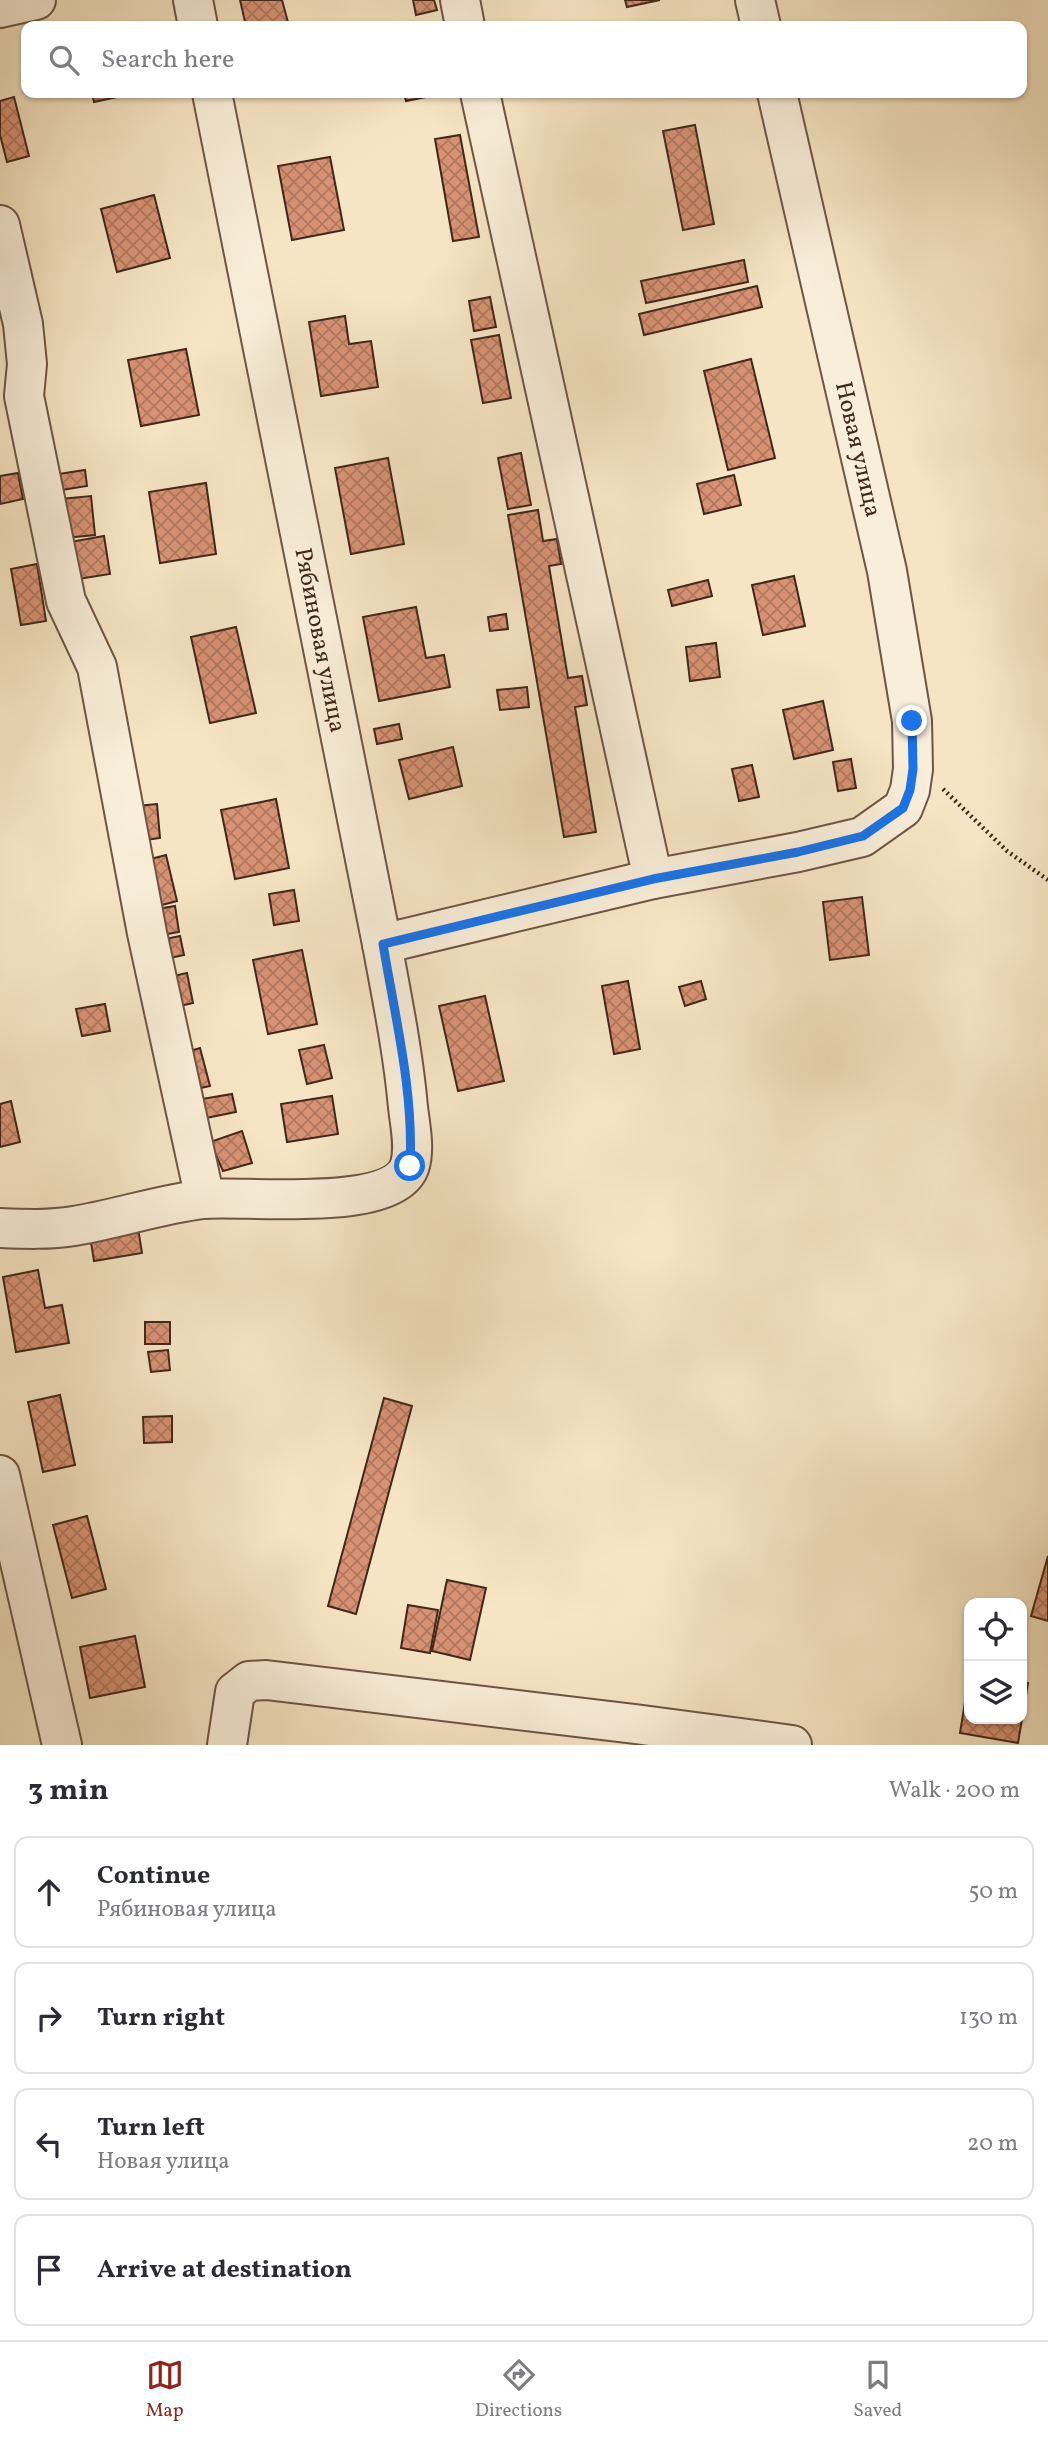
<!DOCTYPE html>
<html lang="en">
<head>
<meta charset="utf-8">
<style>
	:root { --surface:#fff; --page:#f7f7f7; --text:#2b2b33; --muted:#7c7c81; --line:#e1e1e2; --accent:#8f2418 }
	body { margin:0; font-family:Vollkorn,serif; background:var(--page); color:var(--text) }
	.controls { position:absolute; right:21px; bottom:21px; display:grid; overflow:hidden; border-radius:14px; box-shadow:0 2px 5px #0004 }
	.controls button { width:63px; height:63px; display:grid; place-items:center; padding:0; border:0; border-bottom:2px solid var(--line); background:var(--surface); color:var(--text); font:35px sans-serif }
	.stop { position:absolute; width:21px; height:21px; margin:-16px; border:5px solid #1a73e8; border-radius:50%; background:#fff }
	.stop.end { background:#1a73e8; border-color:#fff; box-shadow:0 2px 7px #0008 }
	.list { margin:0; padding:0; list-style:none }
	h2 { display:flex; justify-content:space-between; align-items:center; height:91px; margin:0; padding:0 28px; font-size:30px }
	h2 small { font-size:23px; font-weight:400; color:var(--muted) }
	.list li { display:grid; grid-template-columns:46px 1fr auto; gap:21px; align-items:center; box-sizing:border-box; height:112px; margin:0 14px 14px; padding:0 14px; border:2px solid var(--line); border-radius:14px }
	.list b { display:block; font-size:26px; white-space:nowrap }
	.list p { margin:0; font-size:23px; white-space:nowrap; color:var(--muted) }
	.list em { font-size:23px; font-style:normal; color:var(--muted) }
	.icon { flex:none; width:38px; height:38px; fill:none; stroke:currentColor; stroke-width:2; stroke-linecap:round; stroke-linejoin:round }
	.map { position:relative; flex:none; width:1048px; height:1745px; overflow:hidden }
	.search { position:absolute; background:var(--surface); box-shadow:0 2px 5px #0004; left:21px; right:21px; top:21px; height:77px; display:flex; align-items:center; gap:18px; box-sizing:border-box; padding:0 24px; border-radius:14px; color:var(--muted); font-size:26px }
	.sheet { height:595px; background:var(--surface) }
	nav { display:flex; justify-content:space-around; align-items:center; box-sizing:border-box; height:98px; border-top:2px solid var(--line); background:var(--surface); font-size:19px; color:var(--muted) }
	nav a { display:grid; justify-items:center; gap:4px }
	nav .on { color:var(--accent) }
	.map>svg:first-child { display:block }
	.building { fill:url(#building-cross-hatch); stroke:#41271a; stroke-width:2 }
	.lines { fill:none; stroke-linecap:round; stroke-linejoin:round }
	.minor-casing { stroke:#6e5644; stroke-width:42 }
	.path { stroke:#41271a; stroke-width:4.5; stroke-dasharray:2 3.5; stroke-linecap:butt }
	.minor { stroke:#f9eed9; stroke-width:38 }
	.route { stroke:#1a73e8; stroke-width:9 }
	.labels { text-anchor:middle; stroke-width:6; stroke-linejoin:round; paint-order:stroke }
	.street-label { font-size:24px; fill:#41271a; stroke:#f9eed9 }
</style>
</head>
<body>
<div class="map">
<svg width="1048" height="1745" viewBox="0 0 1048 1745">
	<defs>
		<pattern id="building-cross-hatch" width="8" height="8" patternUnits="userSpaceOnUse" patternTransform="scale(1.75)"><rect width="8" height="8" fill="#d89375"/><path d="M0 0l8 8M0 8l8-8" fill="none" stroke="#b1785f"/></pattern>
	</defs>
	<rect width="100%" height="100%" fill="#f6e5c4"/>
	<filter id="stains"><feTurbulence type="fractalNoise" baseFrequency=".00286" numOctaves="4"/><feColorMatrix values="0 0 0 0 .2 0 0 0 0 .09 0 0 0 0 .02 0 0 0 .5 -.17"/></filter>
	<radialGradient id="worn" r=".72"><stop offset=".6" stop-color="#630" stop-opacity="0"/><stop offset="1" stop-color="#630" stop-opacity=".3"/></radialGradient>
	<g class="building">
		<polygon points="240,0 282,0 289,26 246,26"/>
		<polygon points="413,0 434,0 437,10 416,15"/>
		<polygon points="625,0 660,0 627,7"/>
		<polygon points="92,93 131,93 131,94 94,102"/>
		<polygon points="404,93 425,93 426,97 406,101"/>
		<polygon points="14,97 29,156 7,162 0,135 0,101"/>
		<polygon points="695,125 714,224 683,230 663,131"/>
		<polygon points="460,135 479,237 453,241 435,139"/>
		<polygon points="330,157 344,230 292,240 278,166"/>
		<polygon points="154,195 170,258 117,272 101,209"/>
		<polygon points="744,260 748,282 646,303 641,281"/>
		<polygon points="757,286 762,307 644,335 639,314"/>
		<polygon points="490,297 496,327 474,331 469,301"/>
		<polygon points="345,316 349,344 371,341 378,387 321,396 309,322"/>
		<polygon points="499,335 511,398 483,403 471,340"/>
		<polygon points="186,349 199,415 141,426 128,360"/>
		<polygon points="751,359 775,458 728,470 704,371"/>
		<polygon points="521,453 531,505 508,509 498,458"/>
		<polygon points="388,458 404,544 351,554 335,468"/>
		<polygon points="85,470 87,486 55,491 52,475"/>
		<polygon points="18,473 23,499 0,504 0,476"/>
		<polygon points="734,475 741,505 704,514 697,484"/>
		<polygon points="206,483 216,554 160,563 149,492"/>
		<polygon points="91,496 95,535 65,538 61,499"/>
		<polygon points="538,510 543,541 557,539 561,564 549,566 568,678 582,676 587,705 575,707 596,832 564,837 508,515"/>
		<polygon points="104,536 110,574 65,581 59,544"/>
		<polygon points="37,564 46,621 21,625 11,569"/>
		<polygon points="794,576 805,626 763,635 752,585"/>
		<polygon points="708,580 712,596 672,606 668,590"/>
		<polygon points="416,607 426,658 444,655 450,687 379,701 363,617"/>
		<polygon points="506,614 508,629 490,631 488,617"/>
		<polygon points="236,627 256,713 210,723 191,637"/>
		<polygon points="716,643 720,677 690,681 686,647"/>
		<polygon points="527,687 529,707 500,710 497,690"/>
		<polygon points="823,701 833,750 794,759 783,710"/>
		<polygon points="399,724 402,739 377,744 374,729"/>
		<polygon points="453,747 462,786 409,799 399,760"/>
		<polygon points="851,759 856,788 838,791 833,762"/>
		<polygon points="752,765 759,797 739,801 732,769"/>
		<polygon points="276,799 289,868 235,879 221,810"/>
		<polygon points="157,804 160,838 139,841 136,806"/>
		<polygon points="166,855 177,901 158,906 147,860"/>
		<polygon points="294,890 299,921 274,925 269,894"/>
		<polygon points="862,897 869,955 830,960 823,902"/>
		<polygon points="175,906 179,932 150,937 145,911"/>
		<polygon points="180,936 184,955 156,961 152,942"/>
		<polygon points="302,950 317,1024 268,1034 253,960"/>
		<polygon points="187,973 193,1003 167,1009 160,979"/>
		<polygon points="628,981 640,1049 614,1054 602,986"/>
		<polygon points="701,981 706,999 685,1006 679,987"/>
		<polygon points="485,996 504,1081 458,1091 439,1006"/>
		<polygon points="105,1004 110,1031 82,1036 76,1009"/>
		<polygon points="324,1045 332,1078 307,1084 299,1050"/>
		<polygon points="200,1048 210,1086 196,1089 187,1052"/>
		<polygon points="232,1094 236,1112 206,1118 202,1099"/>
		<polygon points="332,1096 338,1134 287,1142 281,1104"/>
		<polygon points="11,1101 20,1142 0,1147 0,1104"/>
		<polygon points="242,1131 252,1163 223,1171 210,1142"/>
		<polygon points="138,1228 142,1253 94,1261 90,1236"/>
		<polygon points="38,1270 45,1308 62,1305 69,1343 16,1352 3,1277"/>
		<rect x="145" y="1322" width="25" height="22"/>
		<polygon points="168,1350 170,1370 151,1372 148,1352"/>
		<polygon points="60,1395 75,1465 43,1472 28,1402"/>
		<polygon points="384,1398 412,1406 356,1614 328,1606"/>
		<polygon points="172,1416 172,1442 144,1443 143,1417"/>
		<polygon points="87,1516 106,1589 72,1598 53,1525"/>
		<polygon points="1048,1556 1048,1621 1031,1616"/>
		<polygon points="447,1580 486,1588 470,1660 432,1651"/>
		<polygon points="408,1605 438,1610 430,1653 401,1648"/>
		<polygon points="135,1636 145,1687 90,1698 80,1647"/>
		<polygon points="969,1678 969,1719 1022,1719 1022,1682 1028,1683 1018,1743 960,1733"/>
	</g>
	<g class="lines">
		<g class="minor-casing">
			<g id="minor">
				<polyline points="193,0 198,26"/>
				<polyline points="460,0 465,26"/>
				<polyline points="755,0 761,26"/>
				<polyline points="0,8 36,0"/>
				<polyline points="480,93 653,879"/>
				<polyline points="0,225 23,324 27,364 24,396 66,601 97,667 147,933 205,1199"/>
				<polyline points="382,944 653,879 798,852 862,837 903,808 910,790 913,769 912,721 887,571 777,93"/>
				<path d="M0,1228c25,1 50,2 74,-2 43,-7 87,-22 130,-27 41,-4 192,15 206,-34 5,-18 0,-40 -2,-58 -5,-55 -16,-109 -26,-163l-170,-851"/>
				<polyline points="0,1475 62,1745"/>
				<polyline points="227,1745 235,1692 249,1681 266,1680 635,1724 792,1745"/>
			</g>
		</g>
		<polyline class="path" points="943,789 1007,851 1048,880"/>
		<use href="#minor" class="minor"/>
	</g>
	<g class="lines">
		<path class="route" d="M410,1166c4,-74 -15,-149 -27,-222l270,-65 145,-27 65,-16 40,-28 7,-18 3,-21 -1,-48"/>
	</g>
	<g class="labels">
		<g class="street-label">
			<text transform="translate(859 449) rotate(77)" y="8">Новая улица</text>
			<text transform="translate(321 640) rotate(79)" y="8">Рябиновая улица</text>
		</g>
	</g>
	<rect width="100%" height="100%" filter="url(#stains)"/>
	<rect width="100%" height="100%" fill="url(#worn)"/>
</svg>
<div class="controls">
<button><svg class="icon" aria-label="locate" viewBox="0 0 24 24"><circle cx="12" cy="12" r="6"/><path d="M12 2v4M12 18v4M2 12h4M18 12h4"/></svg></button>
<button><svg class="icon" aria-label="layers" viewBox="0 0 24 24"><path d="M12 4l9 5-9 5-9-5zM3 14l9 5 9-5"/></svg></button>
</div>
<div class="stop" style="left:410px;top:1166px"></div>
<div class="stop end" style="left:912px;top:721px"></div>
<div class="search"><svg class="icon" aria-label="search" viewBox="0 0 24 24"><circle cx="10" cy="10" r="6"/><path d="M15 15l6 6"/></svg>Search here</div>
</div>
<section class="sheet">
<h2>3 min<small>Walk · 200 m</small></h2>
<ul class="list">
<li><svg class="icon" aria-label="ahead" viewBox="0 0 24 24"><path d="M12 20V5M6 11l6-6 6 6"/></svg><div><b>Continue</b><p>Рябиновая улица</p></div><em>50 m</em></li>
<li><svg class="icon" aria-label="right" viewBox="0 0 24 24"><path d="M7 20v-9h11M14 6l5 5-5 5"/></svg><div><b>Turn right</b></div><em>130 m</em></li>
<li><svg class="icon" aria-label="left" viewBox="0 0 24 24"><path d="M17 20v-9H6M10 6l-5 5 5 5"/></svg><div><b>Turn left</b><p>Новая улица</p></div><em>20 m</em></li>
<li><svg class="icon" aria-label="arrive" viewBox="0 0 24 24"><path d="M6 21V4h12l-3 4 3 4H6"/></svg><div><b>Arrive at destination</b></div></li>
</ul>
</section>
<nav>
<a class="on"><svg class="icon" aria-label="map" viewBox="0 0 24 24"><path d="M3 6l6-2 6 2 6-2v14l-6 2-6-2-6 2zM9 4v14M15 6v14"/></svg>Map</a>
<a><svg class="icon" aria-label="directions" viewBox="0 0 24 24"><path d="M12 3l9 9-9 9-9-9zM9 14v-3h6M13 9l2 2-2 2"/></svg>Directions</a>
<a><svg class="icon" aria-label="saved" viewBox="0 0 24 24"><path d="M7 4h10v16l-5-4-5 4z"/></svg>Saved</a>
</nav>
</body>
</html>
